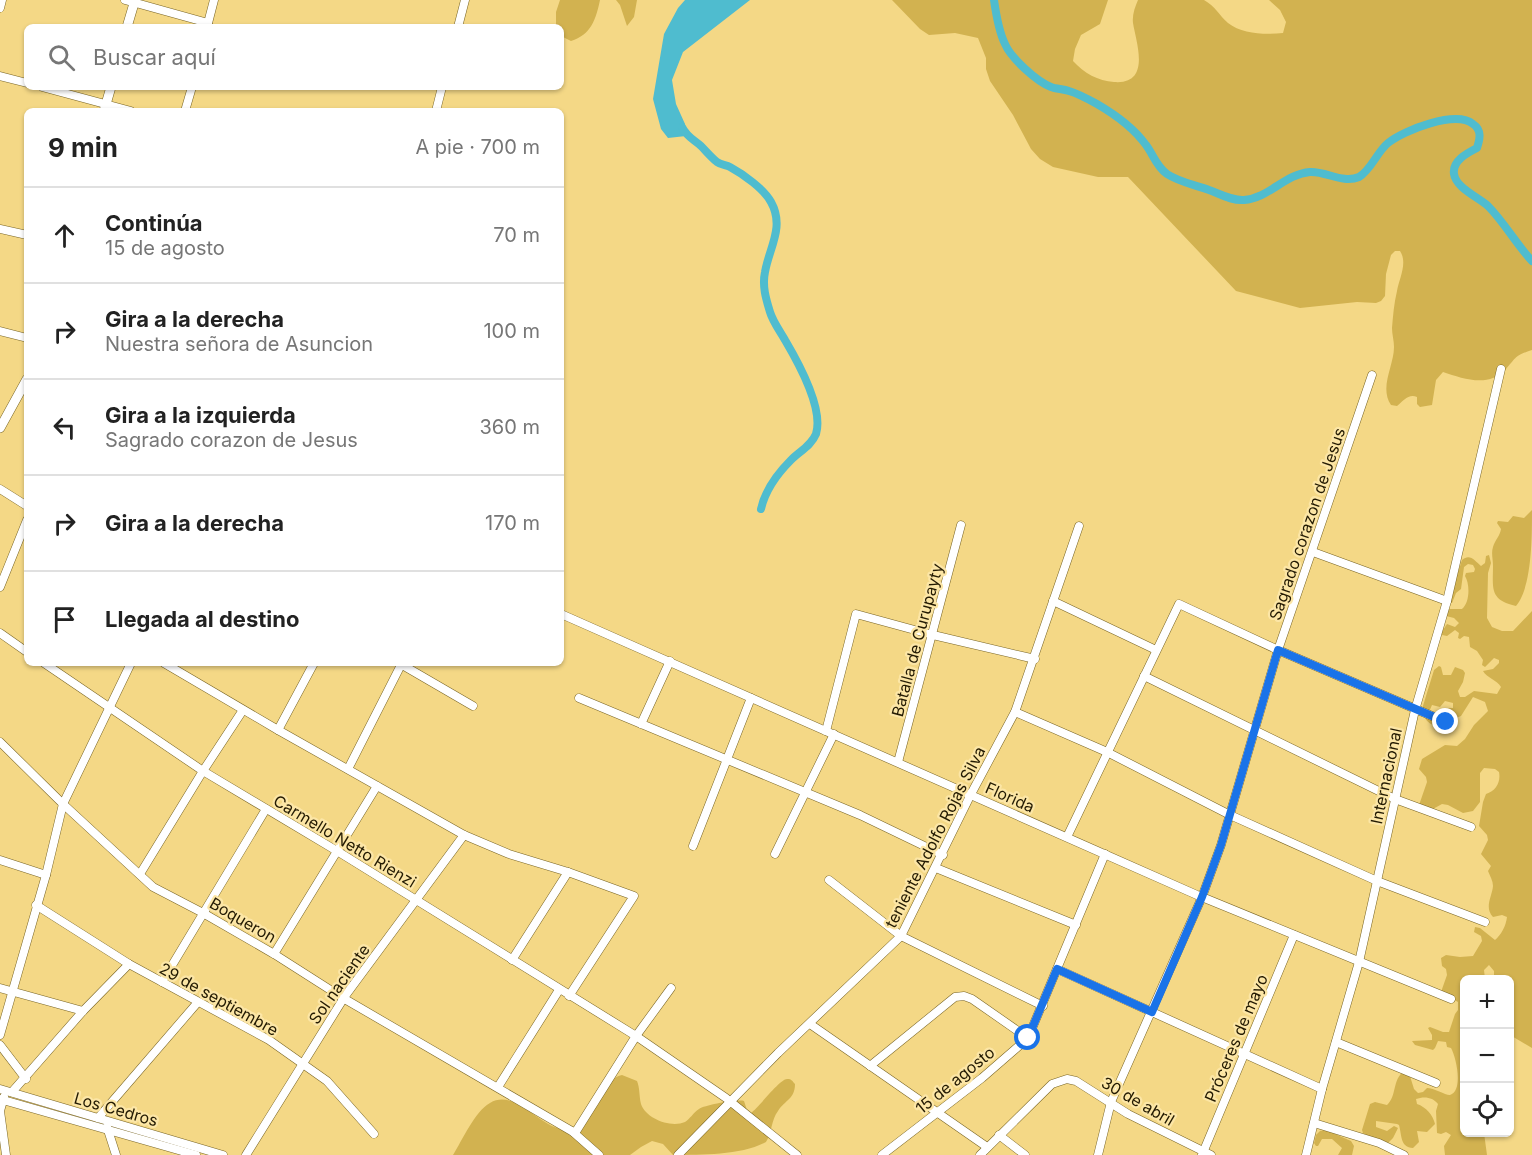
<!DOCTYPE html>
<html lang="es">
<head>
<meta charset="utf-8">
<style>
	:root { --surface:#fff; --page:#f6f6f6; --text:#222; --muted:#767676; --line:#e0e0e0 }
	body { margin:0; font-family:Inter,sans-serif; background:var(--page); color:var(--text) }
	.controls { position:absolute; right:18px; bottom:18px; display:grid; overflow:hidden; border-radius:9px; box-shadow:0 2px 4px #0004 }
	.controls button { width:54px; height:54px; display:grid; place-items:center; padding:0; border:0; border-bottom:2px solid var(--line); background:var(--surface); color:var(--text); font:30px sans-serif }
	.stop { position:absolute; width:18px; height:18px; margin:-14px; border:4px solid #1a73e8; border-radius:50%; background:#fff }
	.stop.end { background:#1a73e8; border-color:#fff; box-shadow:0 2px 6px #0008 }
	.list { margin:0; padding:0; list-style:none }
	h2 { display:flex; justify-content:space-between; align-items:center; height:78px; margin:0; padding:0 24px; font-size:26px }
	h2 small { font-size:20px; font-weight:400; color:var(--muted) }
	.list li { display:grid; grid-template-columns:39px 1fr auto; gap:18px; align-items:center; box-sizing:border-box; height:96px; padding:0 24px; border-top:2px solid var(--line) }
	.list b { display:block; font-size:22px; white-space:nowrap }
	.list p { margin:0; font-size:20px; white-space:nowrap; color:var(--muted) }
	.list em { font-size:20px; font-style:normal; color:var(--muted) }
	.icon { flex:none; width:33px; height:33px; fill:none; stroke:currentColor; stroke-width:2; stroke-linecap:round; stroke-linejoin:round }
	.map { position:relative; flex:none; width:1532px; height:1155px; overflow:hidden }
	.search { position:absolute; background:var(--surface); box-shadow:0 2px 4px #0004; left:24px; top:24px; width:540px; height:66px; display:flex; align-items:center; gap:15px; box-sizing:border-box; padding:0 21px; border-radius:9px; color:var(--muted); font-size:22px }
	.panel { position:absolute; background:var(--surface); box-shadow:0 2px 4px #0004; left:24px; top:108px; width:540px; height:558px; border-radius:9px }
	.map>svg:first-child { display:block }
	.green { fill:#d2b250 }
	.water { fill:#4fbccf }
	.lines { fill:none; stroke-linecap:round; stroke-linejoin:round }
	.canal { stroke:#4fbccf; stroke-width:8 }
	.minor-casing { stroke:#796525; stroke-width:9 }
	.tertiary-casing { stroke:#796525; stroke-width:10 }
	.minor { stroke:#fff; stroke-width:8 }
	.tertiary { stroke:#fff; stroke-width:9 }
	.route { stroke:#1a73e8; stroke-width:8 }
	.labels { text-anchor:middle; stroke-width:4.5; stroke-linejoin:round; paint-order:stroke }
	.street-label { font-size:16px; fill:#231a02; stroke:#fce6a6 }
</style>
</head>
<body>
<div class="map">
<svg width="1532" height="1155" viewBox="0 0 1532 1155">
	<rect width="100%" height="100%" fill="#f4d886"/>
	<g class="green">
		<path d="M560,0h40c-4,19 -9,35 -29,41l-10,-5v-9h-4l-1,-2v-13z"/>
		<polygon points="616,0 637,0 634,17 627,26 620,5"/>
		<path d="M892,0h216l-8,24 -19,11 -6,14 -2,12c11,12 25,20 41,21 38,3 22,-40 19,-59 -1,-8 2,-16 5,-23h66c11,6 15,15 24,23 14,11 37,12 55,10l3,-11 -6,-12 -11,-10h263v350c-18,6 -15,7 -26,19 -17,19 -42,10 -63,3l-7,8 -4,25 -12,2 -3,-3v-7c-8,-4 -14,4 -20,9l-6,-1c-12,-18 3,-39 3,-58 0,-6 -2,-13 -2,-19 1,-12 2,-25 5,-37 2,-12 11,-28 3,-40h-5l-4,4 -5,19 -1,22 -4,5 -5,2 -19,-1 -57,6 -64,-17 -108,-114h-30l-45,-10 -13,-8 -9,-10 -18,-34 -23,-34 -4,-12v-11l-8,-20 -23,-5 -26,2 -9,-6z"/>
		<path d="M1532,510c0,28 0,77 -16,96 -27,-6 -23,-18 -23,-40 0,-7 -2,-13 0,-19 2,-7 7,-11 8,-18l-4,-6 1,-2 10,1 5,-6 11,2z"/>
		<path d="M1489,555l2,8 -3,10 -1,45 5,9 10,4h11l19,-20v437l-22,-13v-55l-16,-1v-8l-5,-6 -5,5 1,9 -21,1v152l20,1 3,22h-42l-1,-9 7,-11 -5,-3 -5,2 -4,-1 -1,-22 2,-7c-5,-7 -14,-8 -22,-5l1,5c9,3 16,11 18,20l-8,8 -10,-1 2,11 -6,6c-13,-1 -11,-12 -14,-23l-2,-1 -21,-3v6l11,4 7,-5 4,2 -5,10 -6,6 -8,-2 -16,-9 -1,-3 8,-26 5,-2 12,3c10,-9 5,-25 17,-34l5,2 5,16 4,4 5,-1 4,-4c7,0 20,8 23,7 14,-5 6,-38 1,-47l-4,-1 -1,-5 -8,-1 -3,7 -2,2 -18,-5 -3,-4 20,-1v-5l-4,-7 2,-1 13,5h6l6,-18 3,-4v-8l-17,-10 6,-17 -1,-6 -4,-3 -1,-8 5,-3 14,2 13,-1 9,-15 -1,-5 -7,-4 1,-5 5,1 15,12c6,-5 11,-14 12,-23l-5,-2 -9,2c-9,-10 -1,-20 0,-31 0,-5 -3,-10 -5,-15l3,-5 -10,-12 7,-14 -1,-5 -8,-9 4,-24 3,-8c10,-3 15,-12 13,-22l-4,-3 -11,-1 -4,5v29l-7,9 -10,2 -15,-8 -6,-1 -9,5 -15,-1 9,-26 -1,-5 -7,-8 3,-10 23,-14 12,1 8,-7 9,-14 14,-14 -3,-9 -12,-5 -12,19 -7,3 -5,-3 -5,-6 1,-2h8v-5l-8,-2 -5,6 -8,-2 -3,7 10,6h10l2,2 -2,6 -4,3c-12,-3 -21,-6 -23,-20l12,-39 5,-4 2,1 2,8h8l4,-8 8,3 2,3 -2,9 -5,9 2,6h5l9,-6 23,3 4,-7c-4,-7 -14,-9 -18,-16l10,-2 6,-6v-3l-5,-2 -9,9 -3,-2 1,-5 -6,-9 -7,-4 -1,-10 -5,-1 -4,3 -2,-1 1,-5 -4,-3 -8,6 -5,-1 -1,-2 6,-9 8,3 4,-4 -5,-5 -8,-2 2,-7h14c8,-7 8,-25 3,-33l1,-3 8,-1 1,-3 -2,-4 -5,-1 -4,3 -3,22 -5,4 -4,10h-4l14,-43c8,-7 13,1 19,6l4,-3 1,-7z"/>
		<path d="M622,1075l15,6c3,7 2,15 4,23 5,15 30,24 44,18 5,-3 8,-9 14,-13 6,-4 38,-10 45,-8l3,9 4,3c8,-6 29,-34 36,-34 5,0 5,2 8,5 0,15 -10,16 -17,27 -7,9 -6,22 -12,31 -23,13 -64,13 -93,13l-10,-11 -11,-3 -11,6 -11,8h-177c9,-14 22,-44 37,-52 30,-18 59,42 88,23 6,-4 15,-14 19,-20 7,-11 10,-28 25,-31z"/>
		<polygon points="1326,1130 1351,1141 1354,1146 1352,1155 1338,1155 1342,1148 1332,1139 1322,1139 1318,1146 1316,1146 1314,1143 1316,1135 1320,1131"/>
	</g>
	<polygon class="water" points="685,0 750,0 683,52 672,80 676,104 685,124 686,136 668,138 661,129 653,99 664,34 678,8"/>
	<g class="lines">
		<g class="canal">
			<path d="M994,0c2,14 5,32 11,44 6,14 31,37 46,43 5,2 12,2 18,4 10,3 19,8 28,13 19,11 36,23 49,41 7,9 10,21 21,29 12,8 28,11 42,16 11,4 23,11 35,10 25,-2 41,-26 66,-28 16,-1 33,12 49,5 12,-7 18,-25 29,-34 16,-13 68,-33 85,-19 9,6 7,15 4,24 -10,5 -25,13 -23,26 2,14 24,23 34,32 16,16 28,38 44,55"/>
			<path d="M682,127c5,10 11,12 19,19 5,5 10,11 16,16 4,3 9,3 13,5 13,7 34,22 41,35 14,25 -2,46 -6,70 -3,14 1,27 5,40 3,10 10,19 15,28 13,22 39,68 31,94 -5,12 -16,17 -25,26 -13,13 -26,31 -30,49"/>
		</g>
		<g class="minor-casing">
			<g id="minor">
				<polyline points="125,0 208,23"/>
				<polyline points="0,8 2,0"/>
				<polyline points="207,27 214,0"/>
				<polyline points="458,27 465,0"/>
				<polyline points="0,76 27,83"/>
				<polyline points="42,87 131,111"/>
				<polyline points="185,111 192,87"/>
				<polyline points="436,111 442,87"/>
				<polyline points="0,229 27,235"/>
				<polyline points="0,331 27,338"/>
				<polyline points="0,489 27,506"/>
				<polyline points="1313,552 1447,601"/>
				<polyline points="0,587 27,520"/>
				<polyline points="1053,601 1156,650"/>
				<polyline points="561,614 1197,895 1451,999"/>
				<polyline points="0,633 27,652"/>
				<polyline points="44,663 203,771 337,851 636,1036 726,1098 797,1155"/>
				<polyline points="164,663 278,730 464,835 509,854 568,872 634,896 569,996"/>
				<polyline points="399,663 473,706"/>
				<polyline points="1144,676 1395,799 1471,827"/>
				<polyline points="579,698 860,815 943,855"/>
				<polyline points="1015,712 1107,752 1230,815 1377,881 1485,922"/>
				<polyline points="641,724 670,661"/>
				<polyline points="278,730 314,663"/>
				<polyline points="826,731 856,614 933,635 1035,659"/>
				<polyline points="0,742 63,804 153,887 203,913 274,954 343,998 575,1133 636,1036 671,988"/>
				<polyline points="898,762 961,525"/>
				<polyline points="348,769 402,663"/>
				<polyline points="1067,837 1179,604 1278,650 1446,722"/>
				<polyline points="693,846 751,698"/>
				<polyline points="775,854 834,734"/>
				<polyline points="0,860 46,875"/>
				<polyline points="936,868 1076,925"/>
				<polyline points="140,874 203,771 243,710"/>
				<polyline points="829,880 901,936 1043,1006"/>
				<polyline points="36,905 129,964 269,1040 327,1081 374,1134"/>
				<polyline points="274,954 377,786"/>
				<polyline points="512,960 568,872"/>
				<polyline points="1057,969 1322,1089"/>
				<polyline points="162,982 266,809"/>
				<polyline points="0,988 83,1011"/>
				<polyline points="810,1024 987,1147"/>
				<polyline points="0,1035 46,875 63,804 131,663"/>
				<polyline points="1336,1042 1436,1083"/>
				<polyline points="0,1045 26,1079"/>
				<polyline points="870,1066 955,997 964,996 972,999 1028,1038"/>
				<polyline points="498,1087 559,990"/>
				<polyline points="0,1089 223,1155"/>
				<polyline points="12,1092 83,1011 129,964"/>
				<polyline points="4,1097 0,1111 6,1155"/>
				<polyline points="0,1099 196,1155"/>
				<polyline points="98,1118 198,1002"/>
				<polyline points="1314,1123 1379,1143 1404,1155"/>
				<polyline points="107,1127 116,1155"/>
				<polyline points="573,1132 599,1155"/>
				<polyline points="999,1135 1025,1155"/>
				<polyline points="246,1155 345,996 464,835"/>
				<polyline points="678,1155 778,1053 901,936 971,794 1015,712 1079,526"/>
				<polyline points="882,1155 982,1078 1028,1038 1105,854"/>
				<polyline points="980,1155 1052,1084 1067,1079 1076,1081 1128,1114 1211,1155"/>
				<polyline points="1098,1155 1111,1102 1202,897 1221,845 1278,650 1372,375"/>
				<polyline points="1202,1155 1294,935"/>
				<polyline points="1306,1155 1322,1089 1359,962 1415,710 1447,601 1501,369"/>
			</g>
		</g>
		<g class="tertiary-casing">
			<g id="tertiary">
				<polyline points="127,27 135,0"/>
				<polyline points="104,111 111,87"/>
				<polyline points="0,428 27,379"/>
			</g>
		</g>
		<use href="#minor" class="minor"/>
		<use href="#tertiary" class="tertiary"/>
	</g>
	<g class="lines">
		<polyline class="route" points="1028,1038 1057,969 1152,1012 1202,897 1221,845 1278,650 1446,722"/>
	</g>
	<g class="labels">
		<g class="street-label">
			<text transform="translate(1307 524) rotate(-71)" y="6">Sagrado corazon de Jesus</text>
			<text transform="translate(917 640) rotate(-75)" y="6">Batalla de Curupayty</text>
			<text transform="translate(1386 776) rotate(-78)" y="6">Internacional</text>
			<text transform="translate(1010 797) rotate(24)" y="6">Florida</text>
			<text transform="translate(935 837) rotate(-63)" y="6">teniente Adolfo Rojas Silva</text>
			<text transform="translate(345 841) rotate(31)" y="6">Carmello Netto Rienzi</text>
			<text transform="translate(243 920) rotate(30)" y="6">Boqueron</text>
			<text transform="translate(339 984) rotate(-55)" y="6">Sol naciente</text>
			<text transform="translate(219 999) rotate(29)" y="6">29 de septiembre</text>
			<text transform="translate(1236 1038) rotate(-67)" y="6">Próceres de mayo</text>
			<text transform="translate(955 1080) rotate(-39)" y="6">15 de agosto</text>
			<text transform="translate(1138 1101) rotate(30)" y="6">30 de abril</text>
			<text transform="translate(116 1109) rotate(16)" y="6">Los Cedros</text>
		</g>
	</g>
</svg>
<div class="controls">
<button>+</button>
<button>−</button>
<button><svg class="icon" aria-label="locate" viewBox="0 0 24 24"><circle cx="12" cy="12" r="6"/><path d="M12 2v4M12 18v4M2 12h4M18 12h4"/></svg></button>
</div>
<div class="stop" style="left:1028px;top:1038px"></div>
<div class="stop end" style="left:1446px;top:722px"></div>
<div class="search"><svg class="icon" aria-label="search" viewBox="0 0 24 24"><circle cx="10" cy="10" r="6"/><path d="M15 15l6 6"/></svg>Buscar aquí</div>
<section class="panel">
<h2>9 min<small>A pie · 700 m</small></h2>
<ul class="list">
<li><svg class="icon" aria-label="ahead" viewBox="0 0 24 24"><path d="M12 20V5M6 11l6-6 6 6"/></svg><div><b>Continúa</b><p>15 de agosto</p></div><em>70 m</em></li>
<li><svg class="icon" aria-label="right" viewBox="0 0 24 24"><path d="M7 20v-9h11M14 6l5 5-5 5"/></svg><div><b>Gira a la derecha</b><p>Nuestra señora de Asuncion</p></div><em>100 m</em></li>
<li><svg class="icon" aria-label="left" viewBox="0 0 24 24"><path d="M17 20v-9H6M10 6l-5 5 5 5"/></svg><div><b>Gira a la izquierda</b><p>Sagrado corazon de Jesus</p></div><em>360 m</em></li>
<li><svg class="icon" aria-label="right" viewBox="0 0 24 24"><path d="M7 20v-9h11M14 6l5 5-5 5"/></svg><div><b>Gira a la derecha</b></div><em>170 m</em></li>
<li><svg class="icon" aria-label="arrive" viewBox="0 0 24 24"><path d="M6 21V4h12l-3 4 3 4H6"/></svg><div><b>Llegada al destino</b></div></li>
</ul>
</section>
</div>
</body>
</html>
